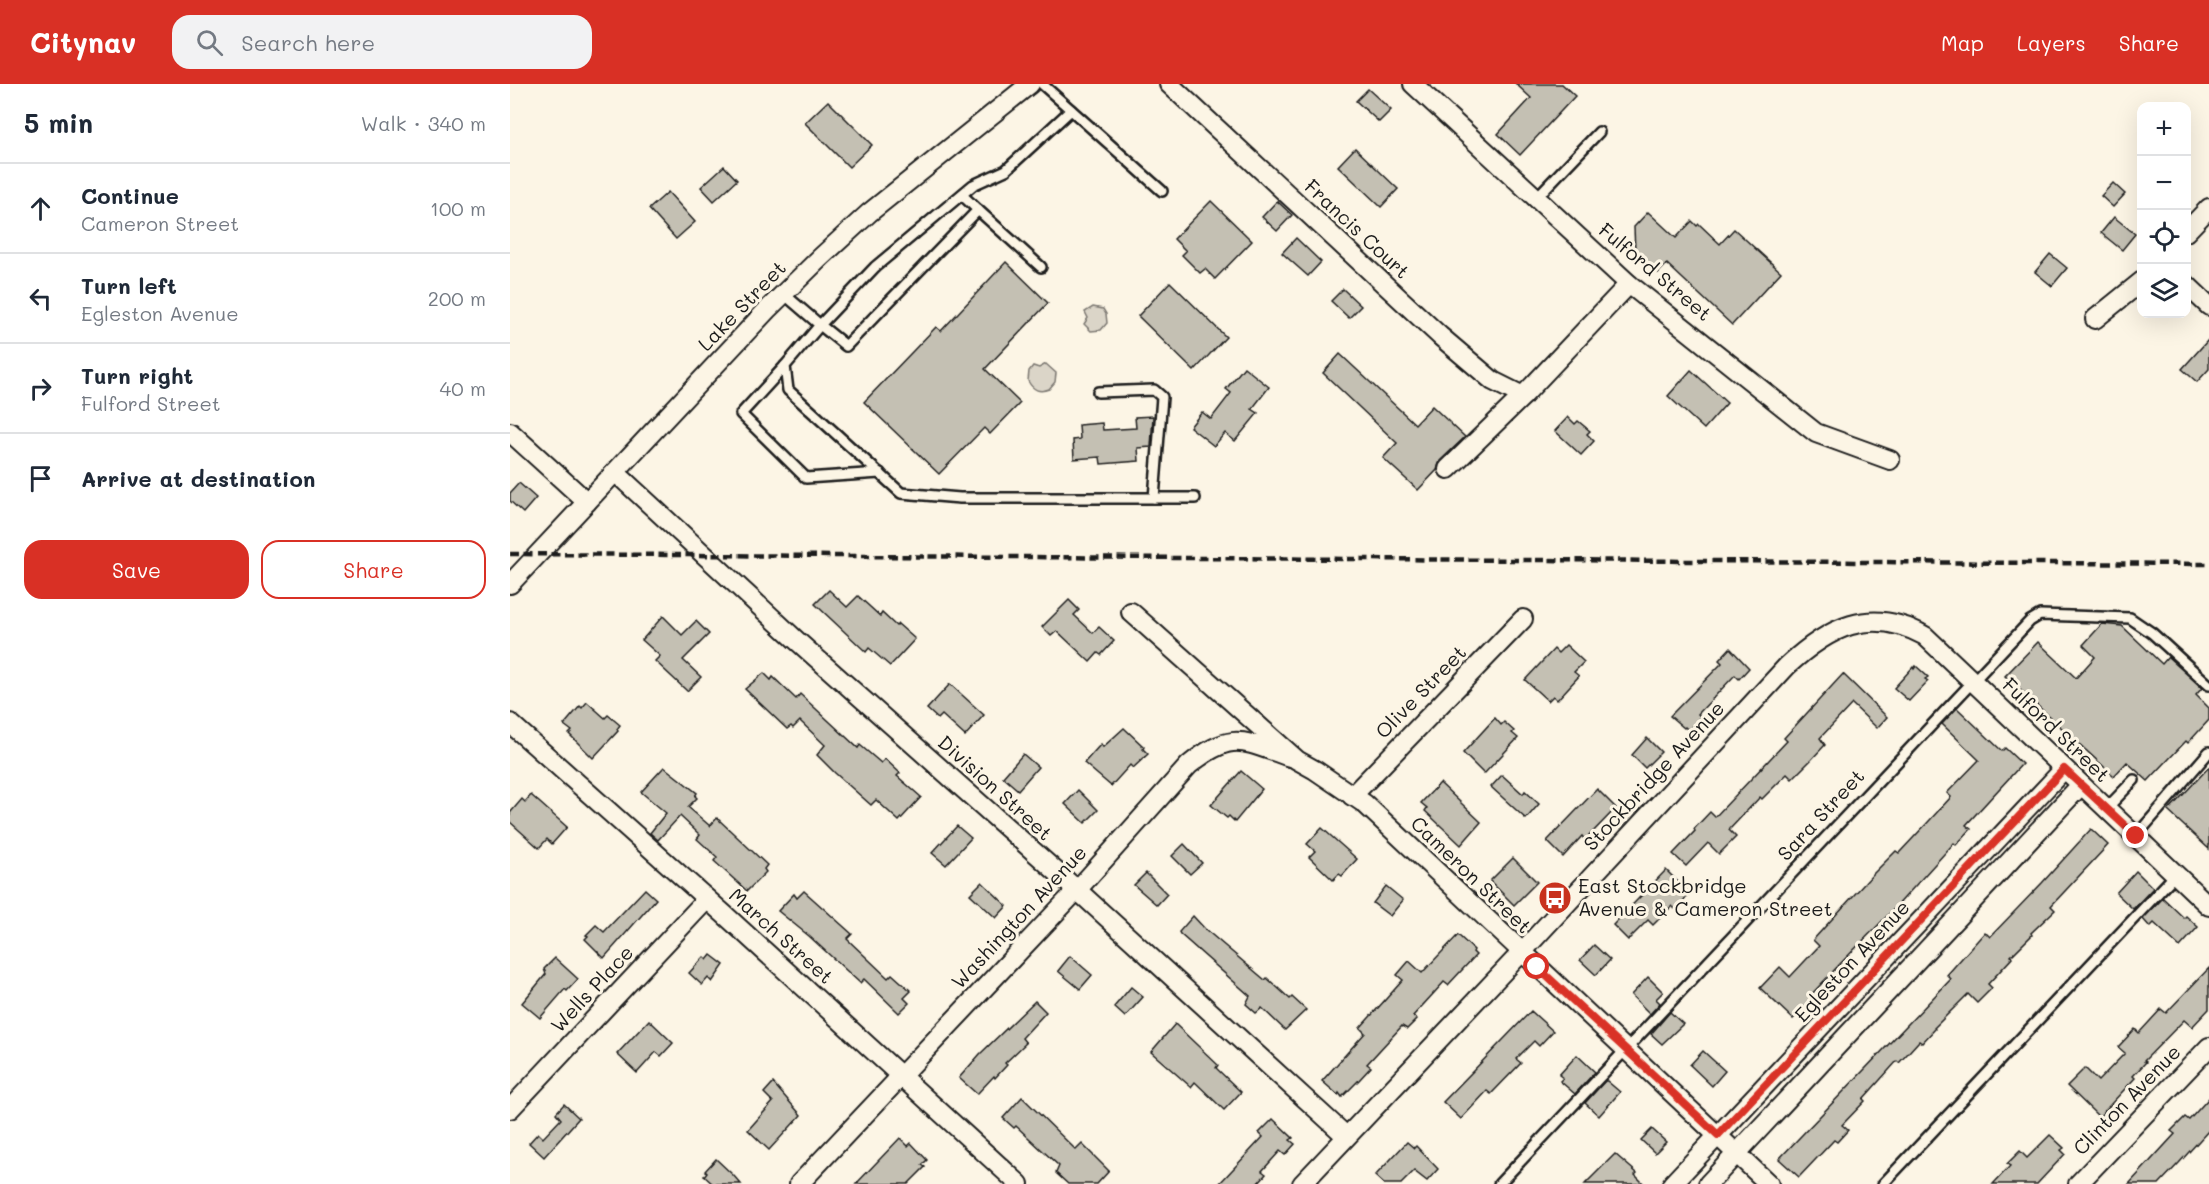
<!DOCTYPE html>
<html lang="en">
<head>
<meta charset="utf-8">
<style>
	:root { --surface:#fff; --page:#f2f2f3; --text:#1f2937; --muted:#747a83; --line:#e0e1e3; --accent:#d93025 }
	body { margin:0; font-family:Mali,sans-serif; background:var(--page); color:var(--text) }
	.controls { position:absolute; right:18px; top:18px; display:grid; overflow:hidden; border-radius:12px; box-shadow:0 6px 24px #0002 }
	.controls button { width:54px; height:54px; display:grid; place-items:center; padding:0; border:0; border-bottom:2px solid var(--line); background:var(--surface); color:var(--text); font:30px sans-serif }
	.stop { position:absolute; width:18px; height:18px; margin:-14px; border:4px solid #d93025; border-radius:50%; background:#fff }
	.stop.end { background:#d93025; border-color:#fff; box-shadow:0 2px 6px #0008 }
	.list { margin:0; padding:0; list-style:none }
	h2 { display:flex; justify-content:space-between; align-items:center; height:78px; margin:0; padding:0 24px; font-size:26px }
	h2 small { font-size:20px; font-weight:400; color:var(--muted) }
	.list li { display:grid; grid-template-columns:39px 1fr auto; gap:18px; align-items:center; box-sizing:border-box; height:90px; padding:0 24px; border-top:2px solid var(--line) }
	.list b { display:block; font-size:22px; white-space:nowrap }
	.list p { margin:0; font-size:20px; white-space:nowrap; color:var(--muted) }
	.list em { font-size:20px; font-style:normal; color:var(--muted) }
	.actions { display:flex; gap:12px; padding:18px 24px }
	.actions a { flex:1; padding:14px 0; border:2px solid var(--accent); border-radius:18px; text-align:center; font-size:21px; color:var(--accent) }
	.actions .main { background:var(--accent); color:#fff }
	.icon { flex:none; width:33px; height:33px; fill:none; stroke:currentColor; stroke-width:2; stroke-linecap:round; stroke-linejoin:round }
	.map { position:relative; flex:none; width:1699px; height:1100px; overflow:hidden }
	header { display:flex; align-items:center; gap:36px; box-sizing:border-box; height:84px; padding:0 30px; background:var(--accent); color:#fff }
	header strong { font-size:28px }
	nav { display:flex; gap:33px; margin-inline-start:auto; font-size:21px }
	.search { width:420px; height:54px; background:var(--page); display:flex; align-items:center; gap:15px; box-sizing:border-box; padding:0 21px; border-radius:18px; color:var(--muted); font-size:22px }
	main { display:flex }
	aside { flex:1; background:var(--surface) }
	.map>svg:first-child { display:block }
	.green { fill:#dbd5c8; stroke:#7c7872; stroke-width:1.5 }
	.building { fill:#c4c0b3; stroke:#1c1c1c; stroke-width:1.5 }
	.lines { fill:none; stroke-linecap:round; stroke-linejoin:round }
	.lane-casing { stroke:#1c1c1c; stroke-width:14 }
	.street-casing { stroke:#1c1c1c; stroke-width:22 }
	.lane { stroke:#fcf5e5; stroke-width:9 }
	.street { stroke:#fcf5e5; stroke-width:18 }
	.rail { stroke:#1c1c1c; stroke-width:4.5; stroke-dasharray:9 4.5; stroke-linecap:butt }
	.route { stroke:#d93025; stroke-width:8 }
	.labels { text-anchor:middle; stroke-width:6; stroke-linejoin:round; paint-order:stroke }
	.street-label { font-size:20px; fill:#1c1c1c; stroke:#fcf5e5 }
	.poi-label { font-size:20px; fill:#1c1c1c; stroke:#fcf5e5; text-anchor:start }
</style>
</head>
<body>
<header>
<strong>Citynav</strong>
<div class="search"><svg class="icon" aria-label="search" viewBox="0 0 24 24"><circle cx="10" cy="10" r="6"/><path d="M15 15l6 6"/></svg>Search here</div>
<nav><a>Map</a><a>Layers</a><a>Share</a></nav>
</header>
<main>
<aside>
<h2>5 min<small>Walk · 340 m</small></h2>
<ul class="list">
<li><svg class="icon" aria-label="ahead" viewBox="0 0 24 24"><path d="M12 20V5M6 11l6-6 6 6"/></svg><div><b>Continue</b><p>Cameron Street</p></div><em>100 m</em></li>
<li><svg class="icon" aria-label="left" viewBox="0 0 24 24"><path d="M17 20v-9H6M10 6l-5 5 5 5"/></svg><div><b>Turn left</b><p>Egleston Avenue</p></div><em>200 m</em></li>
<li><svg class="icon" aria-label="right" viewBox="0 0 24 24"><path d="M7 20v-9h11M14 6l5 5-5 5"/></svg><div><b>Turn right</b><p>Fulford Street</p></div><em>40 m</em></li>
<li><svg class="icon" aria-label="arrive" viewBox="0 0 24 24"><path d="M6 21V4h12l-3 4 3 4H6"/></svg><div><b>Arrive at destination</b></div></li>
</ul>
<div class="actions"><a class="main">Save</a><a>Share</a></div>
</aside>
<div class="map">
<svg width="1699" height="1100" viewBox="0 0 1699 1100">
	<rect width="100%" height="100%" fill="#fcf5e5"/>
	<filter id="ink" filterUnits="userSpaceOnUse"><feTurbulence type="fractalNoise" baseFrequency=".0167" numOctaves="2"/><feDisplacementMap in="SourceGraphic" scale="12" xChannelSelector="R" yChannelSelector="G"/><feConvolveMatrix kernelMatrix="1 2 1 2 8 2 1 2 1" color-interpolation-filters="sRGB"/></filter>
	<g filter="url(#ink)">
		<g class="green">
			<polygon points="583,223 593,225 596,230 597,239 591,246 581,247 574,240 578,234 575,228"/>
			<path d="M536,280l10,9 -1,9 -6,7c-10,4 -16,1 -21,-8l1,-10 4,-5 6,2z"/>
		</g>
		<g class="building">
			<polygon points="1006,0 1052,0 1065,12 1010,71 988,50 1021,14"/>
			<polygon points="858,5 881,26 869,38 846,17"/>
			<polygon points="318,17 362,61 339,83 295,39"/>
			<polygon points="845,64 888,105 871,123 828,82"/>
			<polygon points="214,82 227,96 204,117 191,103"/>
			<polygon points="1603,99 1615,110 1603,123 1591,112"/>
			<polygon points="158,108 185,138 166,155 139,125"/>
			<polygon points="701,117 742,157 705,195 695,185 690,189 672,171 676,167 664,155"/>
			<polygon points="767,117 782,131 767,147 752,133"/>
			<polygon points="1138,128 1166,154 1182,137 1187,142 1189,140 1210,160 1224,145 1271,188 1222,241 1157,180 1148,189 1125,168 1124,143"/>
			<polygon points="1604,133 1625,150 1612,166 1591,149"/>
			<polygon points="786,154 811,178 798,192 772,169"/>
			<polygon points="1540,170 1557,184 1542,202 1525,188"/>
			<polygon points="496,178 538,219 475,285 510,319 480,350 474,344 429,390 354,318 426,243 431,247"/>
			<polygon points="660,198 716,253 684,287 628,232"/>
			<polygon points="833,205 851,222 839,234 821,217"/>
			<polygon points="1699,255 1699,285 1687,298 1672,285"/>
			<polygon points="830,270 905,340 922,322 955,353 930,377 927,386 908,406 873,374 887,359 813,289"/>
			<polygon points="734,283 759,303 742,325 748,329 725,357 715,349 704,362 680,343 692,328 701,335 721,309 716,305"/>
			<polygon points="1181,286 1217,319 1194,345 1158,312"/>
			<polygon points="643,332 641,363 628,364 629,377 591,380 590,373 564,375 563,356 570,355 569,341 592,339 593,346 626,344 625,333"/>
			<polygon points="1058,333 1065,340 1068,337 1080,347 1077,350 1084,357 1071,371 1045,347"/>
			<polygon points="9,399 26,414 13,429 0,417 0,409"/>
			<polygon points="319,506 337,523 348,512 370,532 372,529 386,542 388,540 405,555 380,582 359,564 356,568 305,520"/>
			<polygon points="559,516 569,526 564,531 583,549 589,543 604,557 591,571 588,569 580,578 547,547 541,552 532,543"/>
			<polygon points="153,532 172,551 186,537 199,550 173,576 191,593 177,607 145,577 150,572 132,556"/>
			<polygon points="1592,540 1612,542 1652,580 1658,573 1692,604 1686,611 1699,624 1699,636 1678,659 1676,657 1638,697 1617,678 1604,692 1495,592 1528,558 1566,594 1585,573 1573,561"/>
			<polygon points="1056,561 1074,578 1064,588 1069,592 1047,616 1043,612 1038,617 1015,596 1044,565 1048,569"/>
			<polygon points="1220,564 1239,584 1229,595 1225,591 1188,630 1191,633 1179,647 1175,643 1174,644 1160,632 1212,579 1209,576"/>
			<polygon points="1406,582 1418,593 1415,595 1418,597 1399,617 1384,604 1403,583 1404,585"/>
			<polygon points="254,589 261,596 263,593 286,615 290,610 348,664 350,661 371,679 375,675 390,689 387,692 411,713 389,737 366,716 361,721 325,689 307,671 315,661 290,637 283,644 281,642 277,645 235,605"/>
			<polygon points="1333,590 1377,633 1367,644 1342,620 1310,654 1315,661 1301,676 1282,695 1277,690 1252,715 1250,713 1219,746 1226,753 1209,770 1198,759 1176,782 1163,770 1185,747 1184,745 1200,728 1205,733 1277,657 1274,654"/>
			<polygon points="440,600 474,631 455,652 432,631 428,635 417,625"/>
			<polygon points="77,618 95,634 98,631 110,641 107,645 108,647 83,674 59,650 62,647 54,641 70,622 72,624"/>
			<polygon points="1447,624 1492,667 1495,664 1512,680 1456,741 1461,745 1446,761 1444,759 1385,824 1329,881 1300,912 1303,915 1283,935 1250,904 1270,883 1280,893 1309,862 1303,856 1364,789 1386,767 1389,769 1420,736 1441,713 1437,709 1469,676 1432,640"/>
			<polygon points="985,634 991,641 994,638 1004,647 1002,649 1008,654 974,690 953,669"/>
			<polygon points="614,644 634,663 633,665 638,670 623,684 620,681 601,702 574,679 591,660 593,663"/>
			<polygon points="1137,654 1151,668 1135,684 1122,671"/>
			<polygon points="513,670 528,683 508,706 493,693"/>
			<polygon points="154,683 187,709 185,712 187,714 178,723 200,742 207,734 257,781 254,785 256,788 237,807 204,777 207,773 187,755 190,751 170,732 148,756 140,749 156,729 131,708"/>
			<polygon points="1699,683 1699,765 1658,727"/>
			<polygon points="731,687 752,705 725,738 719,732 717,734 701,721"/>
			<polygon points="992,691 1013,710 1015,707 1029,720 1016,735 981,703"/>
			<polygon points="930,699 971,738 951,761 915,727 917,724 911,719"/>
			<polygon points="1087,705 1106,724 1075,756 1072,752 1053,773 1037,757"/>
			<polygon points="568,706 588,726 575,739 555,720"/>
			<polygon points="21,711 57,743 42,760 37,755 29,764 0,738 0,729 12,715 15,718"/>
			<polygon points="447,742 461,754 436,781 422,769"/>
			<polygon points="812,744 847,775 832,792 829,790 823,796 799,773 805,767 797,760"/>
			<polygon points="1581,745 1598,761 1541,822 1545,826 1521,849 1522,851 1501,872 1502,874 1478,900 1482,904 1467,919 1458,910 1424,944 1425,945 1412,959 1409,957 1389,979 1387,977 1353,1015 1355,1017 1332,1041 1338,1046 1327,1058 1324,1056 1289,1093 1269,1075 1441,895 1437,891 1475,848 1480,853 1532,799"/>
			<polygon points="674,760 692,779 680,790 662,772"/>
			<polygon points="1003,774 1027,798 1004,821 980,797"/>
			<polygon points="1156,786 1180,810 1165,825 1162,822 1143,841 1138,836 1118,856 1103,841"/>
			<polygon points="1626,787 1643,804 1623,825 1606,809"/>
			<polygon points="636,789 657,810 647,821 624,801"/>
			<polygon points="472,798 497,822 486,834 460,810"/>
			<polygon points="876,802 893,816 880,832 863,819"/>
			<polygon points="135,805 146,815 94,874 75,855 78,852 76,851 86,841 94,848"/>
			<polygon points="294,807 342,850 337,855 378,894 382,890 401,907 394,914 399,919 389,929 354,895 350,899 299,852 268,827 284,810 287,814"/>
			<polygon points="1653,814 1674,834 1676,832 1688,843 1670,863 1644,839 1640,843 1633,835"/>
			<polygon points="683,832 695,845 755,896 757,894 780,915 782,913 796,926 775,946 752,924 746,929 736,920 740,912 670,850 669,848"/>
			<polygon points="948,851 964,866 963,868 966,871 938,901 934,898 903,932 907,935 897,945 892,942 857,980 861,983 849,996 832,1013 829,1009 828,1011 812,997 855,949 850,944 893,896 887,891 899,877 912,889"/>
			<polygon points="1084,861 1100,876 1086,891 1070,876"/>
			<polygon points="201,871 214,881 202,898 198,894 192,901 179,889 194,873 197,876"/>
			<polygon points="560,872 582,891 570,905 548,887"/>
			<polygon points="45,874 68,895 57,907 55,905 30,934 12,919 36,890 34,885"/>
			<polygon points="1699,884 1699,925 1682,943 1674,936 1634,977 1636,978 1623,992 1625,994 1589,1033 1557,1002 1575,984 1588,997 1615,969 1608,963 1625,945 1629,949 1651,925 1656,929"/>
			<polygon points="1138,893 1153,908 1146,915 1150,919 1140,930 1121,911"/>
			<polygon points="621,903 633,913 615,933 604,923"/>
			<polygon points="525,917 536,928 512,954 516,959 495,979 497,981 485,994 484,992 467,1010 449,994 470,970"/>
			<polygon points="1021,927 1043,947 1029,962 1024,957 1006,975 1011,979 981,1010 977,1007 951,1035 933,1018"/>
			<polygon points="1160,928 1173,940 1152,960 1141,950"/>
			<polygon points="139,936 163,959 151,972 146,968 127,989 107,970"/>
			<polygon points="665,940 708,981 706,984 731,1008 714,1026 685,998 681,1003 641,968"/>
			<polygon points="1193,967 1215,987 1202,1002 1180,981"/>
			<polygon points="1067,971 1085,988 1065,1010 1050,997 1053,994 1049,991"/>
			<polygon points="1095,997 1097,997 1110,1008 1089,1032 1075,1019"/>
			<polygon points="263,999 291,1031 259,1066 238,1046 263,1018 254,1009"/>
			<polygon points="512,1013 566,1066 572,1060 599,1087 587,1100 558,1100 546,1089 549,1082 506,1042 504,1044 493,1034"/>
			<polygon points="1699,1014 1699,1046 1669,1079 1649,1100 1619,1100 1665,1050 1661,1047 1675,1033 1679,1036"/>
			<polygon points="54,1020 69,1034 34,1073 19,1059 28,1049 33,1054 51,1035 46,1029"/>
			<polygon points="763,1035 783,1054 780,1056 785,1060 775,1071 770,1067 752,1087 756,1090 747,1100 709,1100 753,1053 749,1049"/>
			<polygon points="1142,1045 1156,1058 1145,1069 1131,1056"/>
			<polygon points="1540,1051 1554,1064 1551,1066 1555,1070 1527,1100 1483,1100 1500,1082 1497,1080 1510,1067 1517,1074"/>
			<polygon points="390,1054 398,1062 401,1059 417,1076 412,1081 415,1083 398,1100 346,1100"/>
			<polygon points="897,1058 904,1064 906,1062 928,1085 917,1097 904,1087 891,1100 874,1100 865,1092"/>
			<polygon points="1105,1070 1127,1089 1125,1091 1134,1100 1075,1100"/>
			<polygon points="206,1075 223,1091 231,1100 203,1100 194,1092 197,1088 195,1087"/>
		</g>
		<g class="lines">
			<g class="lane-casing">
				<g id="lane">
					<polyline points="532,0 652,107"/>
					<polyline points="452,111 468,126"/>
					<polyline points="1026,114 1089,48"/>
					<polyline points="531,183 468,126 336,262 310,241 365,183 463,101 496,86 561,26"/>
					<polyline points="274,210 310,241 275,282 278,306 391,409 450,414 685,414"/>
					<polyline points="275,282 231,330 296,394 370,389"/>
					<polyline points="588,308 644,306 652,313 644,414"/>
					<polyline points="1596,725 1624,696"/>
					<polyline points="1626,752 1699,668"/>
					<polyline points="989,1100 1520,537 1530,531 1620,534 1642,549 1699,601"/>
					<polyline points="1373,1100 1665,791"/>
				</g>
			</g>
			<g class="street-casing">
				<g id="street">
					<polyline points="659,0 930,252 983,297 1013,312"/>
					<polyline points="903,0 1119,200 1306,349 1380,376"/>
					<polyline points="1676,148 1699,124"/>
					<polyline points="1676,200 1699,222"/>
					<polyline points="1585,235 1632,197"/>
					<polyline points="0,348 77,418"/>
					<polyline points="938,385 1013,312 1119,200"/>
					<polyline points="105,388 285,555 567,806 836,1052"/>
					<polyline points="0,500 257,226 310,174 359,129 520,0"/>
					<polyline points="621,528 787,676 805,686 855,720 1259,1100"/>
					<polyline points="0,639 215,831 509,1100"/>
					<polyline points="842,712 1013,535"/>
					<polyline points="0,1025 197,815"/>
					<path d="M289,1100l278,-294 112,-125c44,-35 53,-24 101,-8"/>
					<path d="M792,1100l219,-231 266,-287c41,-38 83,-61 138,-30l284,270"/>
					<polyline points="1162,1100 1554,685"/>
					<polyline points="1198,1100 1571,701"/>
					<polyline points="1568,1100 1699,963"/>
				</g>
			</g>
			<use href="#lane" class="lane"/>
			<use href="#street" class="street"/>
			<polyline class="rail" points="0,470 1699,480"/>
		</g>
	</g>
	<g class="lines" filter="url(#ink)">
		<polyline class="route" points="1027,883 1208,1051 1554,685 1626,752"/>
	</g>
	<defs>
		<g id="bus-disc" transform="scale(1.725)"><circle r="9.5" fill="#c8321e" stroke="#fcf5e5"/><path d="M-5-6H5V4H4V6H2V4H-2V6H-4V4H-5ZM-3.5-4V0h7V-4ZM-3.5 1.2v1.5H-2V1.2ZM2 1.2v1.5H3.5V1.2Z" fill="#fff"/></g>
	</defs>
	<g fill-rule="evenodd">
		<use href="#bus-disc" x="1045" y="814"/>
	</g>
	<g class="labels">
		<g class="street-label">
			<text transform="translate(847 145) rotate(43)" y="7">Francis Court</text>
			<text transform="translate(1145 188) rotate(40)" y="7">Fulford Street</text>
			<text transform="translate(232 222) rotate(-46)" y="7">Lake Street</text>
			<text transform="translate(911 608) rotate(-46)" y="7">Olive Street</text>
			<text transform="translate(1546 646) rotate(44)" y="7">Fulford Street</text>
			<text transform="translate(1144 692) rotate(-47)" y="7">Stockbridge Avenue</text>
			<text transform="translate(485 704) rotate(42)" y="7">Division Street</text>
			<text transform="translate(1311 731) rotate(-47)" y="7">Sara Street</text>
			<text transform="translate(961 791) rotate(44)" y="7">Cameron Street</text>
			<text transform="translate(509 833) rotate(-47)" y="7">Washington Avenue</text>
			<text transform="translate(271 852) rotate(42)" y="7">March Street</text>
			<text transform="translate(1342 877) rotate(-47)" y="7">Egleston Avenue</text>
			<text transform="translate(82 905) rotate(-47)" y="7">Wells Place</text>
			<text transform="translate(1617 1016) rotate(-46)" y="7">Clinton Avenue</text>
		</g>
		<g class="poi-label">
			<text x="1068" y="809">East Stockbridge<tspan x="1068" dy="23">Avenue &amp; Cameron Street</tspan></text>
		</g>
	</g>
</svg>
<div class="controls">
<button>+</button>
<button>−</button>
<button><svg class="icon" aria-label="locate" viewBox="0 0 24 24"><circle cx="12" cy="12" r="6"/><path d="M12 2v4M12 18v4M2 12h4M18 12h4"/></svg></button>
<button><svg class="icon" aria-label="layers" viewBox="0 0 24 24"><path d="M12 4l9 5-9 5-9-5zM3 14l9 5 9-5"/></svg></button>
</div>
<div class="stop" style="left:1027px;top:883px"></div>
<div class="stop end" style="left:1626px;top:752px"></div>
</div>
</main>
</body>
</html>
